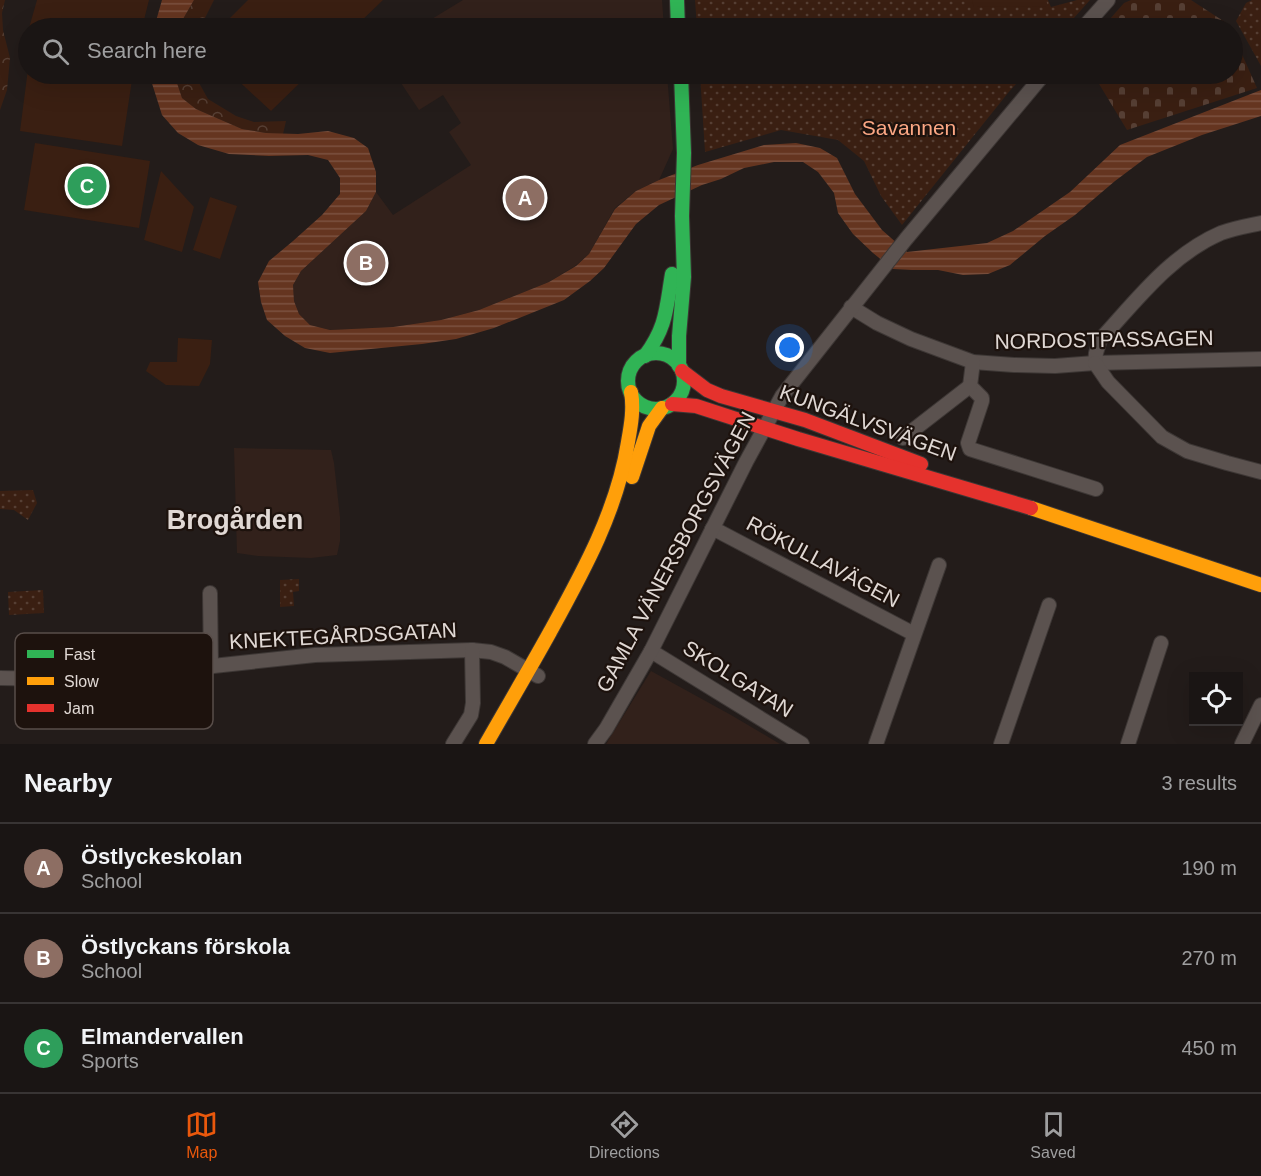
<!DOCTYPE html>
<html lang="en">
<head>
<meta charset="utf-8">
<style>
	:root { --surface:#1a1514; --page:#231e1d; --text:#f1f3f6; --muted:#9f9fa0; --line:#383434; --accent:#ea580c }
	body { margin:0; font-family:Helvetica,sans-serif; background:var(--page); color:var(--text) }
	.controls { position:absolute; right:18px; bottom:18px; display:grid; overflow:hidden; border-radius:0px; box-shadow:0 6px 24px #0002 }
	.controls button { width:54px; height:54px; display:grid; place-items:center; padding:0; border:0; border-bottom:2px solid var(--line); background:var(--surface); color:var(--text); font:30px sans-serif }
	.you { position:absolute; left:790px; top:348px; width:21px; height:21px; margin:-15px; border:4px solid #fff; border-radius:50%; background:#1a73e8; box-shadow:0 0 0 9px #1a73e833 }
	.badge { display:grid; place-items:center; width:39px; height:39px; border-radius:50%; background:var(--accent); color:#fff; font-size:20px; font-weight:700 }
	.pin { position:absolute; translate:-50% -50%; border:3px solid #fff; box-shadow:0 2px 6px #0006 }
	.list { margin:0; padding:0; list-style:none }
	h2 { display:flex; justify-content:space-between; align-items:center; height:78px; margin:0; padding:0 24px; font-size:26px }
	h2 small { font-size:20px; font-weight:400; color:var(--muted) }
	.list li { display:grid; grid-template-columns:39px 1fr auto; gap:18px; align-items:center; box-sizing:border-box; height:90px; padding:0 24px; border-top:2px solid var(--line) }
	.list b { display:block; font-size:22px; white-space:nowrap }
	.list p { margin:0; font-size:20px; white-space:nowrap; color:var(--muted) }
	.list em { font-size:20px; font-style:normal; color:var(--muted) }
	.icon { flex:none; width:33px; height:33px; fill:none; stroke:currentColor; stroke-width:2; stroke-linecap:round; stroke-linejoin:round }
	.map { position:relative; flex:none; width:1261px; height:744px; overflow:hidden }
	.search { position:absolute; background:var(--surface); box-shadow:0 6px 24px #0002; left:18px; right:18px; top:18px; height:66px; display:flex; align-items:center; gap:15px; box-sizing:border-box; padding:0 21px; border-radius:33px; color:var(--muted); font-size:22px }
	.sheet { height:348px; background:var(--surface) }
	nav { display:flex; justify-content:space-around; align-items:center; box-sizing:border-box; height:84px; border-top:2px solid var(--line); background:var(--surface); font-size:16px; color:var(--muted) }
	nav a { display:grid; justify-items:center; gap:3px }
	nav .on { color:var(--accent) }
	.map>svg:first-child { display:block }
	.built { fill:#32211b }
	.forest { fill:url(#forest-crowns) }
	.cemetery { fill:url(#cemetery-stones) }
	.park { fill:url(#park-dots) }
	.garden { fill:#3a1f12 }
	.water { fill:url(#water-rules) }
	.lines { fill:none; stroke-linecap:round; stroke-linejoin:round }
	.street-casing { stroke:#3d3735; stroke-width:16 }
	.fast-casing { stroke:#3d3735; stroke-width:16 }
	.slow-casing { stroke:#3d3735; stroke-width:16 }
	.jam-casing { stroke:#3d3735; stroke-width:16 }
	.street { stroke:#5b524f; stroke-width:14 }
	.fast { stroke:#30b455; stroke-width:14 }
	.slow { stroke:#ff9f0a; stroke-width:14 }
	.jam { stroke:#e5322d; stroke-width:14 }
	.labels { text-anchor:middle; stroke-width:4.5; stroke-linejoin:round; paint-order:stroke }
	.park-label { font-size:21px; fill:#fca784; stroke:#1d120d }
	.street-label { font-size:21px; fill:#e0d8d4; stroke:#1d120d }
	.district-label { font-size:27px; font-weight:bold; fill:#e0d8d4; stroke:#1d120d }
	.key { fill:#1d120d; stroke:#584d49; stroke-width:1.5 }
	.key-label { font-size:16px; fill:#e0d8d4 }
</style>
</head>
<body>
<div class="map">
<svg width="1261" height="744" viewBox="0 0 1261 744">
	<defs>
		<pattern id="forest-crowns" width="20" height="18" patternUnits="userSpaceOnUse" patternTransform="scale(1.5)"><rect width="20" height="18" fill="#3a1f12"/><path d="M2 6a3 3 0 1 1 6 0M12 15a3 3 0 1 1 6 0" fill="none" stroke="#563f34"/></pattern>
		<pattern id="cemetery-stones" width="16" height="16" patternUnits="userSpaceOnUse" patternTransform="scale(1.5)"><rect width="16" height="16" fill="#3a1f12"/><path d="M2 7V4a2 2 0 0 1 4 0v3zM10 15v-3a2 2 0 0 1 4 0v3z" fill="#563f34"/></pattern>
		<pattern id="park-dots" width="8" height="8" patternUnits="userSpaceOnUse" patternTransform="scale(1.5)"><rect width="8" height="8" fill="#3a1f12"/><path d="M2 2h.1M6 6h.1" fill="none" stroke="#563f34" stroke-width="1.8" stroke-linecap="round"/></pattern>
		<pattern id="water-rules" width="6" height="5" patternUnits="userSpaceOnUse" patternTransform="scale(1.5)"><rect width="6" height="5" fill="#653520"/><path d="M0 2.5h6" fill="none" stroke="#7b5240"/></pattern>
	</defs>
	<rect width="100%" height="100%" fill="#231c1a"/>
	<g class="built">
		<polygon points="463,0 662,0 664,28 417,28"/>
		<polygon points="395,74 667,74 673,149 659,180 636,191 615,208 589,254 575,266 549,282 479,310 441,320 393,327 330,330 310,325 299,314 294,301 293,285 301,271 366,211 376,192 393,215 471,165 449,132 461,123 443,95 419,110"/>
		<polygon points="234,448 331,450 334,463 340,517 340,541 337,555 311,558 258,556 237,553"/>
		<polygon points="651,671 731,715 780,744 606,744"/>
	</g>
	<g class="forest">
		<polygon points="0,0 5,0 2,13 3,30 10,58 7,90 0,110"/>
		<polygon points="194,0 214,0 200,28 180,28 183,19"/>
		<polygon points="174,74 196,74 198,81 208,99 236,116 254,122 286,121 283,134 266,133 242,129 196,109 182,98"/>
	</g>
	<g class="cemetery">
		<polygon points="1131,0 1191,0 1228,24 1230,28 1102,28 1124,3"/>
		<polygon points="1233,34 1257,88 1127,130 1093,74 1232,74"/>
	</g>
	<g class="park">
		<polygon points="695,0 1048,0 1051,7 1077,0 1090,0 1065,28 697,28"/>
		<polygon points="1252,0 1261,0 1261,66 1236,21 1246,3"/>
		<polygon points="700,74 1025,74 1008,93 902,225 881,196 864,161 838,140 781,130 705,152"/>
		<polygon points="33,490 37,503 28,520 14,510 0,509 0,491"/>
		<polygon points="299,579 299,591 293,592 294,606 280,607 280,580"/>
		<polygon points="43,590 44,613 9,615 8,592"/>
	</g>
	<g class="garden">
		<polygon points="37,0 149,0 142,28 29,28"/>
		<polygon points="248,0 383,0 354,28 220,28"/>
		<polygon points="972,0 1046,0 1048,6 974,7"/>
		<polygon points="28,69 28,74 82,74 132,80 122,146 20,131"/>
		<polygon points="231,74 309,74 271,111"/>
		<polygon points="35,143 150,161 139,228 24,210"/>
		<polygon points="161,171 194,207 182,252 144,240"/>
		<polygon points="210,197 237,206 220,259 193,250"/>
		<polygon points="178,338 212,340 210,364 199,386 166,385 146,371 150,362 177,362"/>
	</g>
	<g class="water">
		<polygon points="162,0 194,0 183,19 180,28 154,28"/>
		<polygon points="149,74 174,74 182,98 196,109 242,129 266,133 298,134 328,131 354,138 368,148 376,172 376,192 366,211 301,271 293,285 294,301 299,314 310,325 330,330 393,327 441,320 479,310 549,282 576,266 589,254 615,209 636,191 659,180 698,165 764,145 796,143 820,148 837,158 855,194 882,230 907,252 987,243 1013,231 1070,192 1120,145 1261,90 1261,116 1202,135 1147,157 1115,181 1075,215 1045,236 1010,265 988,274 963,275 938,270 912,270 893,269 873,253 853,234 838,213 834,193 818,172 803,162 774,162 744,168 721,179 702,185 659,205 636,224 604,268 590,281 564,300 494,328 456,339 422,344 330,353 305,348 285,336 267,320 261,302 258,282 269,261 293,241 322,215 340,194 340,178 328,160 308,155 269,156 229,154 198,145 178,133 162,115"/>
	</g>
	<g class="lines">
		<g class="street-casing">
			<g id="street">
				<polyline points="1083,28 1108,0"/>
				<polyline points="851,307 877,323 911,339 973,362 1014,365 1055,366 1095,363 1261,359"/>
				<polyline points="973,362 970,386 982,398 982,401 968,443 970,449 1096,489"/>
				<path d="M1095,363l1,-10 4,-13c36,-39 70,-85 121,-107 13,-5 26,-7 40,-10"/>
				<polyline points="1095,363 1108,382 1162,437 1187,451 1227,463 1261,472"/>
				<polyline points="903,438 970,386"/>
				<polyline points="712,529 718,531 914,634"/>
				<polyline points="210,593 211,666"/>
				<polyline points="651,651 802,744"/>
				<polyline points="0,678 52,679 120,676 315,655 472,650 491,652 505,657 538,676"/>
				<polyline points="453,744 471,715 473,703 472,650"/>
				<polyline points="595,744 606,729 651,651 746,462 782,396 906,239 1044,74"/>
				<polyline points="876,744 939,565"/>
				<polyline points="1001,744 1049,605"/>
				<polyline points="1128,744 1161,643"/>
				<polyline points="1242,744 1261,705"/>
			</g>
		</g>
		<g class="fast-casing">
			<g id="fast">
				<polyline points="677,0 678,28"/>
				<circle cx="656" cy="381" r="28"/>
				<path d="M645,356c22,-30 21,-47 27,-82"/>
				<polyline points="679,366 679,336 684,277 682,216 684,153 681,74"/>
			</g>
		</g>
		<g class="slow-casing">
			<g id="slow">
				<polyline points="632,477 649,426 662,408"/>
				<polyline points="1031,508 1261,585"/>
				<path d="M486,744c21,-37 43,-74 64,-112 33,-60 67,-121 78,-190 3,-17 6,-33 3,-50"/>
			</g>
		</g>
		<g class="jam-casing">
			<g id="jam">
				<polyline points="682,371 707,390 721,396 805,420 921,464"/>
				<polyline points="672,404 696,406 798,439 1031,508"/>
			</g>
		</g>
		<use href="#street" class="street"/>
		<use href="#fast" class="fast"/>
		<use href="#slow" class="slow"/>
		<use href="#jam" class="jam"/>
	</g>
	<g class="labels">
		<g class="park-label">
			<text x="909" y="135">Savannen</text>
		</g>
		<g class="street-label">
			<text transform="translate(1104 340) rotate(-1)" y="7">NORDOSTPASSAGEN</text>
			<text transform="translate(868 423) rotate(20)" y="7">KUNGÄLVSVÄGEN</text>
			<text transform="translate(676 552) rotate(-62)" y="7">GAMLA VÄNERSBORGSVÄGEN</text>
			<text transform="translate(823 562) rotate(28)" y="7">RÖKULLAVÄGEN</text>
			<text transform="translate(343 636) rotate(-3)" y="7">KNEKTEGÅRDSGATAN</text>
			<text transform="translate(738 679) rotate(32)" y="7">SKOLGATAN</text>
		</g>
		<g class="district-label">
			<text x="235" y="529">Brogården</text>
		</g>
	</g>
	<rect x="15" y="633" width="198" height="96" rx="9" class="key"/>
	<rect x="27" y="650" width="27" height="8" fill="#30b455"/>
	<rect x="27" y="677" width="27" height="8" fill="#ff9f0a"/>
	<rect x="27" y="704" width="27" height="8" fill="#e5322d"/>
	<g class="key-label">
		<text x="64" y="660">Fast</text>
		<text x="64" y="687">Slow</text>
		<text x="64" y="714">Jam</text>
	</g>
</svg>
<div class="controls">
<button><svg class="icon" aria-label="locate" viewBox="0 0 24 24"><circle cx="12" cy="12" r="6"/><path d="M12 2v4M12 18v4M2 12h4M18 12h4"/></svg></button>
</div>
<div class="you"></div>
<div class="pin badge" style="left:525px;top:198px;background:#8d6e63">A</div>
<div class="pin badge" style="left:366px;top:263px;background:#8d6e63">B</div>
<div class="pin badge" style="left:87px;top:186px;background:#2e9e5b">C</div>
<div class="search"><svg class="icon" aria-label="search" viewBox="0 0 24 24"><circle cx="10" cy="10" r="6"/><path d="M15 15l6 6"/></svg>Search here</div>
</div>
<section class="sheet">
<h2>Nearby<small>3 results</small></h2>
<ul class="list">
<li><span class="badge" style="background:#8d6e63">A</span><div><b>Östlyckeskolan</b><p>School</p></div><em>190 m</em></li>
<li><span class="badge" style="background:#8d6e63">B</span><div><b>Östlyckans förskola</b><p>School</p></div><em>270 m</em></li>
<li><span class="badge" style="background:#2e9e5b">C</span><div><b>Elmandervallen</b><p>Sports</p></div><em>450 m</em></li>
</ul>
</section>
<nav>
<a class="on"><svg class="icon" aria-label="map" viewBox="0 0 24 24"><path d="M3 6l6-2 6 2 6-2v14l-6 2-6-2-6 2zM9 4v14M15 6v14"/></svg>Map</a>
<a><svg class="icon" aria-label="directions" viewBox="0 0 24 24"><path d="M12 3l9 9-9 9-9-9zM9 14v-3h6M13 9l2 2-2 2"/></svg>Directions</a>
<a><svg class="icon" aria-label="saved" viewBox="0 0 24 24"><path d="M7 4h10v16l-5-4-5 4z"/></svg>Saved</a>
</nav>
</body>
</html>
